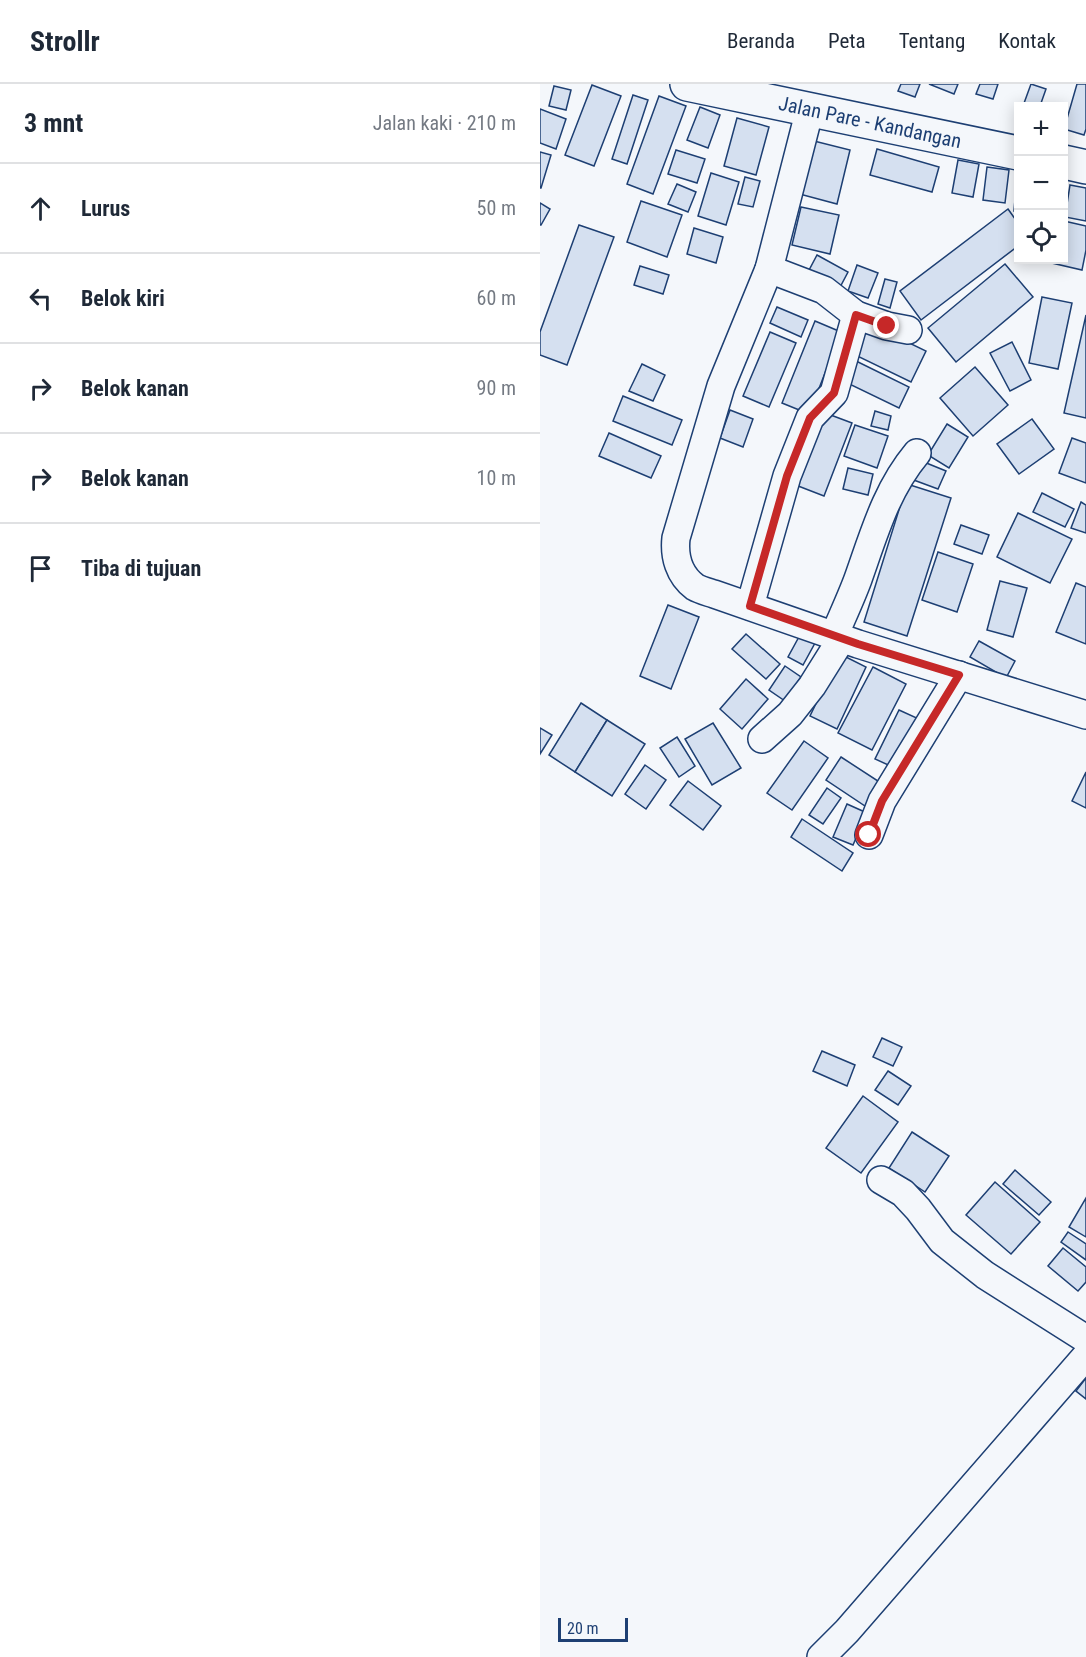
<!DOCTYPE html>
<html lang="id">
<head>
<meta charset="utf-8">
<style>
	:root { --surface:#fff; --page:#f6f6f7; --text:#1f2937; --muted:#747a83; --line:#e0e1e3 }
	body { margin:0; font-family:"Roboto Condensed",sans-serif; background:var(--page); color:var(--text) }
	.controls { position:absolute; right:18px; top:18px; display:grid; overflow:hidden; border-radius:0px; box-shadow:0 3px 15px #0003 }
	.controls button { width:54px; height:54px; display:grid; place-items:center; padding:0; border:0; border-bottom:2px solid var(--line); background:var(--surface); color:var(--text); font:30px sans-serif }
	.scale { position:absolute; left:18px; bottom:15px; width:70px; box-sizing:border-box; padding-left:6px; border:3px solid #1d3f73; border-top:0; font-size:16px; line-height:21px; white-space:nowrap; color:#1d3f73; -webkit-text-stroke:4px #f4f7fb; paint-order:stroke }
	.stop { position:absolute; width:18px; height:18px; margin:-14px; border:4px solid #c62828; border-radius:50%; background:#fff }
	.stop.end { background:#c62828; border-color:#fff; box-shadow:0 2px 6px #0008 }
	.list { margin:0; padding:0; list-style:none }
	h2 { display:flex; justify-content:space-between; align-items:center; height:78px; margin:0; padding:0 24px; font-size:26px }
	h2 small { font-size:20px; font-weight:400; color:var(--muted) }
	.list li { display:grid; grid-template-columns:39px 1fr auto; gap:18px; align-items:center; box-sizing:border-box; height:90px; padding:0 24px; border-top:2px solid var(--line) }
	.list b { display:block; font-size:22px; white-space:nowrap }
	.list em { font-size:20px; font-style:normal; color:var(--muted) }
	.icon { flex:none; width:33px; height:33px; fill:none; stroke:currentColor; stroke-width:2; stroke-linecap:round; stroke-linejoin:round }
	.map { position:relative; flex:none; width:546px; height:1573px; overflow:hidden }
	header { display:flex; align-items:center; gap:36px; box-sizing:border-box; height:84px; padding:0 30px; background:var(--surface); border-bottom:2px solid var(--line) }
	header strong { font-size:28px }
	nav { display:flex; gap:33px; margin-inline-start:auto; font-size:21px }
	main { display:flex }
	aside { flex:1; background:var(--surface) }
	.map>svg:first-child { display:block }
	.building { fill:#d5e0f0; stroke:#1d3f73; stroke-width:1.5 }
	.lines { fill:none; stroke-linecap:round; stroke-linejoin:round }
	.minor-casing { stroke:#1d3f73; stroke-width:30 }
	.major-casing { stroke:#1d3f73; stroke-width:36 }
	.minor { stroke:#f4f7fb; stroke-width:27 }
	.major { stroke:#f4f7fb; stroke-width:33 }
	.route { stroke:#c62828; stroke-width:8 }
	.labels { text-anchor:middle; stroke-width:4.5; stroke-linejoin:round; paint-order:stroke }
	.street-label { font-size:20px; fill:#1d3f73; stroke:#f4f7fb }
</style>
</head>
<body>
<header>
<strong>Strollr</strong>
<nav><a>Beranda</a><a>Peta</a><a>Tentang</a><a>Kontak</a></nav>
</header>
<main>
<aside>
<h2>3 mnt<small>Jalan kaki · 210 m</small></h2>
<ul class="list">
<li><svg class="icon" aria-label="ahead" viewBox="0 0 24 24"><path d="M12 20V5M6 11l6-6 6 6"/></svg><div><b>Lurus</b></div><em>50 m</em></li>
<li><svg class="icon" aria-label="left" viewBox="0 0 24 24"><path d="M17 20v-9H6M10 6l-5 5 5 5"/></svg><div><b>Belok kiri</b></div><em>60 m</em></li>
<li><svg class="icon" aria-label="right" viewBox="0 0 24 24"><path d="M7 20v-9h11M14 6l5 5-5 5"/></svg><div><b>Belok kanan</b></div><em>90 m</em></li>
<li><svg class="icon" aria-label="right" viewBox="0 0 24 24"><path d="M7 20v-9h11M14 6l5 5-5 5"/></svg><div><b>Belok kanan</b></div><em>10 m</em></li>
<li><svg class="icon" aria-label="arrive" viewBox="0 0 24 24"><path d="M6 21V4h12l-3 4 3 4H6"/></svg><div><b>Tiba di tujuan</b></div></li>
</ul>
</aside>
<div class="map">
<svg width="546" height="1573" viewBox="0 0 546 1573">
	<rect width="100%" height="100%" fill="#f4f7fb"/>
	<g class="building">
		<polygon points="361,0 380,0 375,13 358,7"/>
		<polygon points="389,0 418,0 414,10"/>
		<polygon points="440,0 458,0 453,15 436,10"/>
		<polygon points="491,0 506,5 500,22 483,22"/>
		<polygon points="537,0 546,0 546,45 544,51 524,45"/>
		<polygon points="52,1 81,12 54,82 25,71"/>
		<polygon points="14,2 31,6 26,26 9,22"/>
		<polygon points="93,11 108,16 87,80 72,75"/>
		<polygon points="119,12 146,22 113,110 87,100"/>
		<polygon points="160,23 180,31 168,64 147,56"/>
		<polygon points="0,25 26,35 16,65 0,59"/>
		<polygon points="197,34 229,43 216,91 184,82"/>
		<polygon points="266,55 310,66 297,120 252,108"/>
		<polygon points="337,65 399,83 392,108 330,91"/>
		<polygon points="136,66 165,75 157,99 128,90"/>
		<polygon points="0,68 11,71 1,104 0,104"/>
		<polygon points="418,76 439,80 433,113 412,109"/>
		<polygon points="447,83 469,86 465,119 443,116"/>
		<polygon points="171,89 199,98 186,141 158,132"/>
		<polygon points="477,92 478,92 478,127 474,127"/>
		<polygon points="205,93 220,97 213,123 198,120"/>
		<polygon points="137,100 156,108 148,128 128,120"/>
		<polygon points="530,101 546,104 546,137 525,133"/>
		<polygon points="101,117 142,131 127,173 87,158"/>
		<polygon points="0,119 10,125 1,141 0,141"/>
		<polygon points="261,123 299,131 290,170 252,161"/>
		<polygon points="468,125 478,139 478,162 381,236 360,207"/>
		<polygon points="524,137 546,142 546,166 542,186 503,177 524,176"/>
		<polygon points="39,141 74,153 27,281 0,271 0,248"/>
		<polygon points="154,144 183,153 176,179 147,170"/>
		<polygon points="277,171 308,188 298,207 267,190"/>
		<polygon points="465,180 493,213 416,278 388,244"/>
		<polygon points="317,181 338,189 328,214 308,207"/>
		<polygon points="100,182 129,191 123,210 94,201"/>
		<polygon points="345,195 357,198 350,224 338,220"/>
		<polygon points="502,213 532,219 518,285 489,279"/>
		<polygon points="237,223 268,236 261,253 230,239"/>
		<polygon points="546,231 546,334 524,329"/>
		<polygon points="275,237 301,248 269,330 242,319"/>
		<polygon points="326,238 386,267 371,298 311,269"/>
		<polygon points="230,248 256,259 229,323 203,312"/>
		<polygon points="472,258 491,296 470,307 450,269"/>
		<polygon points="312,275 369,303 359,324 301,296"/>
		<polygon points="102,280 125,291 113,317 89,307"/>
		<polygon points="435,283 468,321 433,352 400,314"/>
		<polygon points="83,312 142,336 132,361 73,337"/>
		<polygon points="190,326 213,335 203,363 180,354"/>
		<polygon points="280,327 312,339 284,412 253,400"/>
		<polygon points="335,327 351,332 348,346 331,342"/>
		<polygon points="492,335 514,365 479,390 457,360"/>
		<polygon points="407,340 428,353 409,384 388,371"/>
		<polygon points="315,341 348,352 337,384 304,372"/>
		<polygon points="69,349 121,372 111,394 59,372"/>
		<polygon points="532,354 546,359 546,399 519,389"/>
		<polygon points="379,376 406,387 398,405 371,395"/>
		<polygon points="308,384 333,390 328,411 303,405"/>
		<polygon points="367,400 411,414 367,552 324,538"/>
		<polygon points="502,409 534,425 525,443 493,428"/>
		<polygon points="541,418 546,421 546,449 531,444"/>
		<polygon points="478,429 532,455 510,499 457,473"/>
		<polygon points="421,441 449,451 442,470 414,460"/>
		<polygon points="398,468 433,480 417,528 382,516"/>
		<polygon points="460,497 487,504 473,553 447,546"/>
		<polygon points="536,499 546,503 546,560 516,548"/>
		<polygon points="128,521 159,533 131,605 100,592"/>
		<polygon points="206,550 240,580 226,595 192,565"/>
		<polygon points="260,551 275,559 263,581 248,573"/>
		<polygon points="439,557 475,577 466,594 430,573"/>
		<polygon points="300,570 326,583 297,645 270,632"/>
		<polygon points="245,582 261,593 245,617 229,606"/>
		<polygon points="333,583 366,600 332,666 298,649"/>
		<polygon points="206,595 228,615 202,645 180,625"/>
		<polygon points="41,619 67,636 35,688 9,671"/>
		<polygon points="359,626 379,635 355,684 335,675"/>
		<polygon points="67,636 105,660 72,712 35,688"/>
		<polygon points="173,639 201,684 172,701 145,655"/>
		<polygon points="0,644 12,651 0,670"/>
		<polygon points="137,653 155,682 139,693 120,664"/>
		<polygon points="264,657 288,674 252,726 227,709"/>
		<polygon points="301,673 341,699 325,722 286,696"/>
		<polygon points="105,681 126,696 106,725 85,710"/>
		<polygon points="546,688 546,724 532,717"/>
		<polygon points="148,697 181,722 163,746 130,721"/>
		<polygon points="287,704 301,714 283,740 269,731"/>
		<polygon points="307,720 327,729 313,761 293,753"/>
		<polygon points="262,735 313,769 302,787 251,753"/>
		<polygon points="342,954 362,963 353,982 333,973"/>
		<polygon points="282,967 315,981 307,1002 273,987"/>
		<polygon points="348,987 371,1002 358,1021 335,1006"/>
		<polygon points="323,1012 358,1038 321,1089 286,1064"/>
		<polygon points="372,1048 409,1072 385,1108 349,1084"/>
		<polygon points="475,1086 511,1118 499,1131 463,1100"/>
		<polygon points="455,1098 500,1138 471,1170 426,1131"/>
		<polygon points="546,1114 546,1153 529,1143"/>
		<polygon points="528,1148 546,1160 546,1176 521,1158"/>
		<polygon points="523,1164 546,1183 546,1198 538,1207 508,1182"/>
		<polygon points="546,1294 546,1315 536,1307"/>
	</g>
	<g class="lines">
		<g class="minor-casing">
			<g id="minor">
				<path d="M270,25l-41,160 -48,117 -45,152c-2,18 3,37 19,49 5,3 13,5 19,7l144,50 228,71"/>
				<polyline points="229,185 284,206 316,231 347,242 368,246"/>
				<polyline points="210,522 247,392 270,334 294,309 316,231"/>
				<path d="M294,552c8,-19 17,-38 24,-57 16,-45 28,-89 59,-126"/>
				<polyline points="222,655 250,630 272,602 302,554"/>
				<polyline points="329,751 342,717 419,591"/>
				<polyline points="341,1096 363,1109 378,1125 402,1157 445,1191 546,1255"/>
				<polyline points="281,1573 307,1547 546,1272"/>
			</g>
		</g>
		<g class="major-casing">
			<g id="major">
				<polyline points="147,0 478,69"/>
				<polyline points="524,78 546,83"/>
			</g>
		</g>
		<use href="#minor" class="minor"/>
		<use href="#major" class="major"/>
	</g>
	<g class="lines">
		<polyline class="route" points="329,751 342,717 419,591 318,560 210,522 247,392 270,334 294,309 316,231 347,242"/>
	</g>
	<g class="labels">
		<g class="street-label">
			<text transform="translate(330 38) rotate(12)" y="7">Jalan Pare - Kandangan</text>
		</g>
	</g>
</svg>
<div class="controls">
<button>+</button>
<button>−</button>
<button><svg class="icon" aria-label="locate" viewBox="0 0 24 24"><circle cx="12" cy="12" r="6"/><path d="M12 2v4M12 18v4M2 12h4M18 12h4"/></svg></button>
</div>
<div class="scale">20 m</div>
<div class="stop" style="left:329px;top:751px"></div>
<div class="stop end" style="left:347px;top:242px"></div>
</div>
</main>
</body>
</html>
